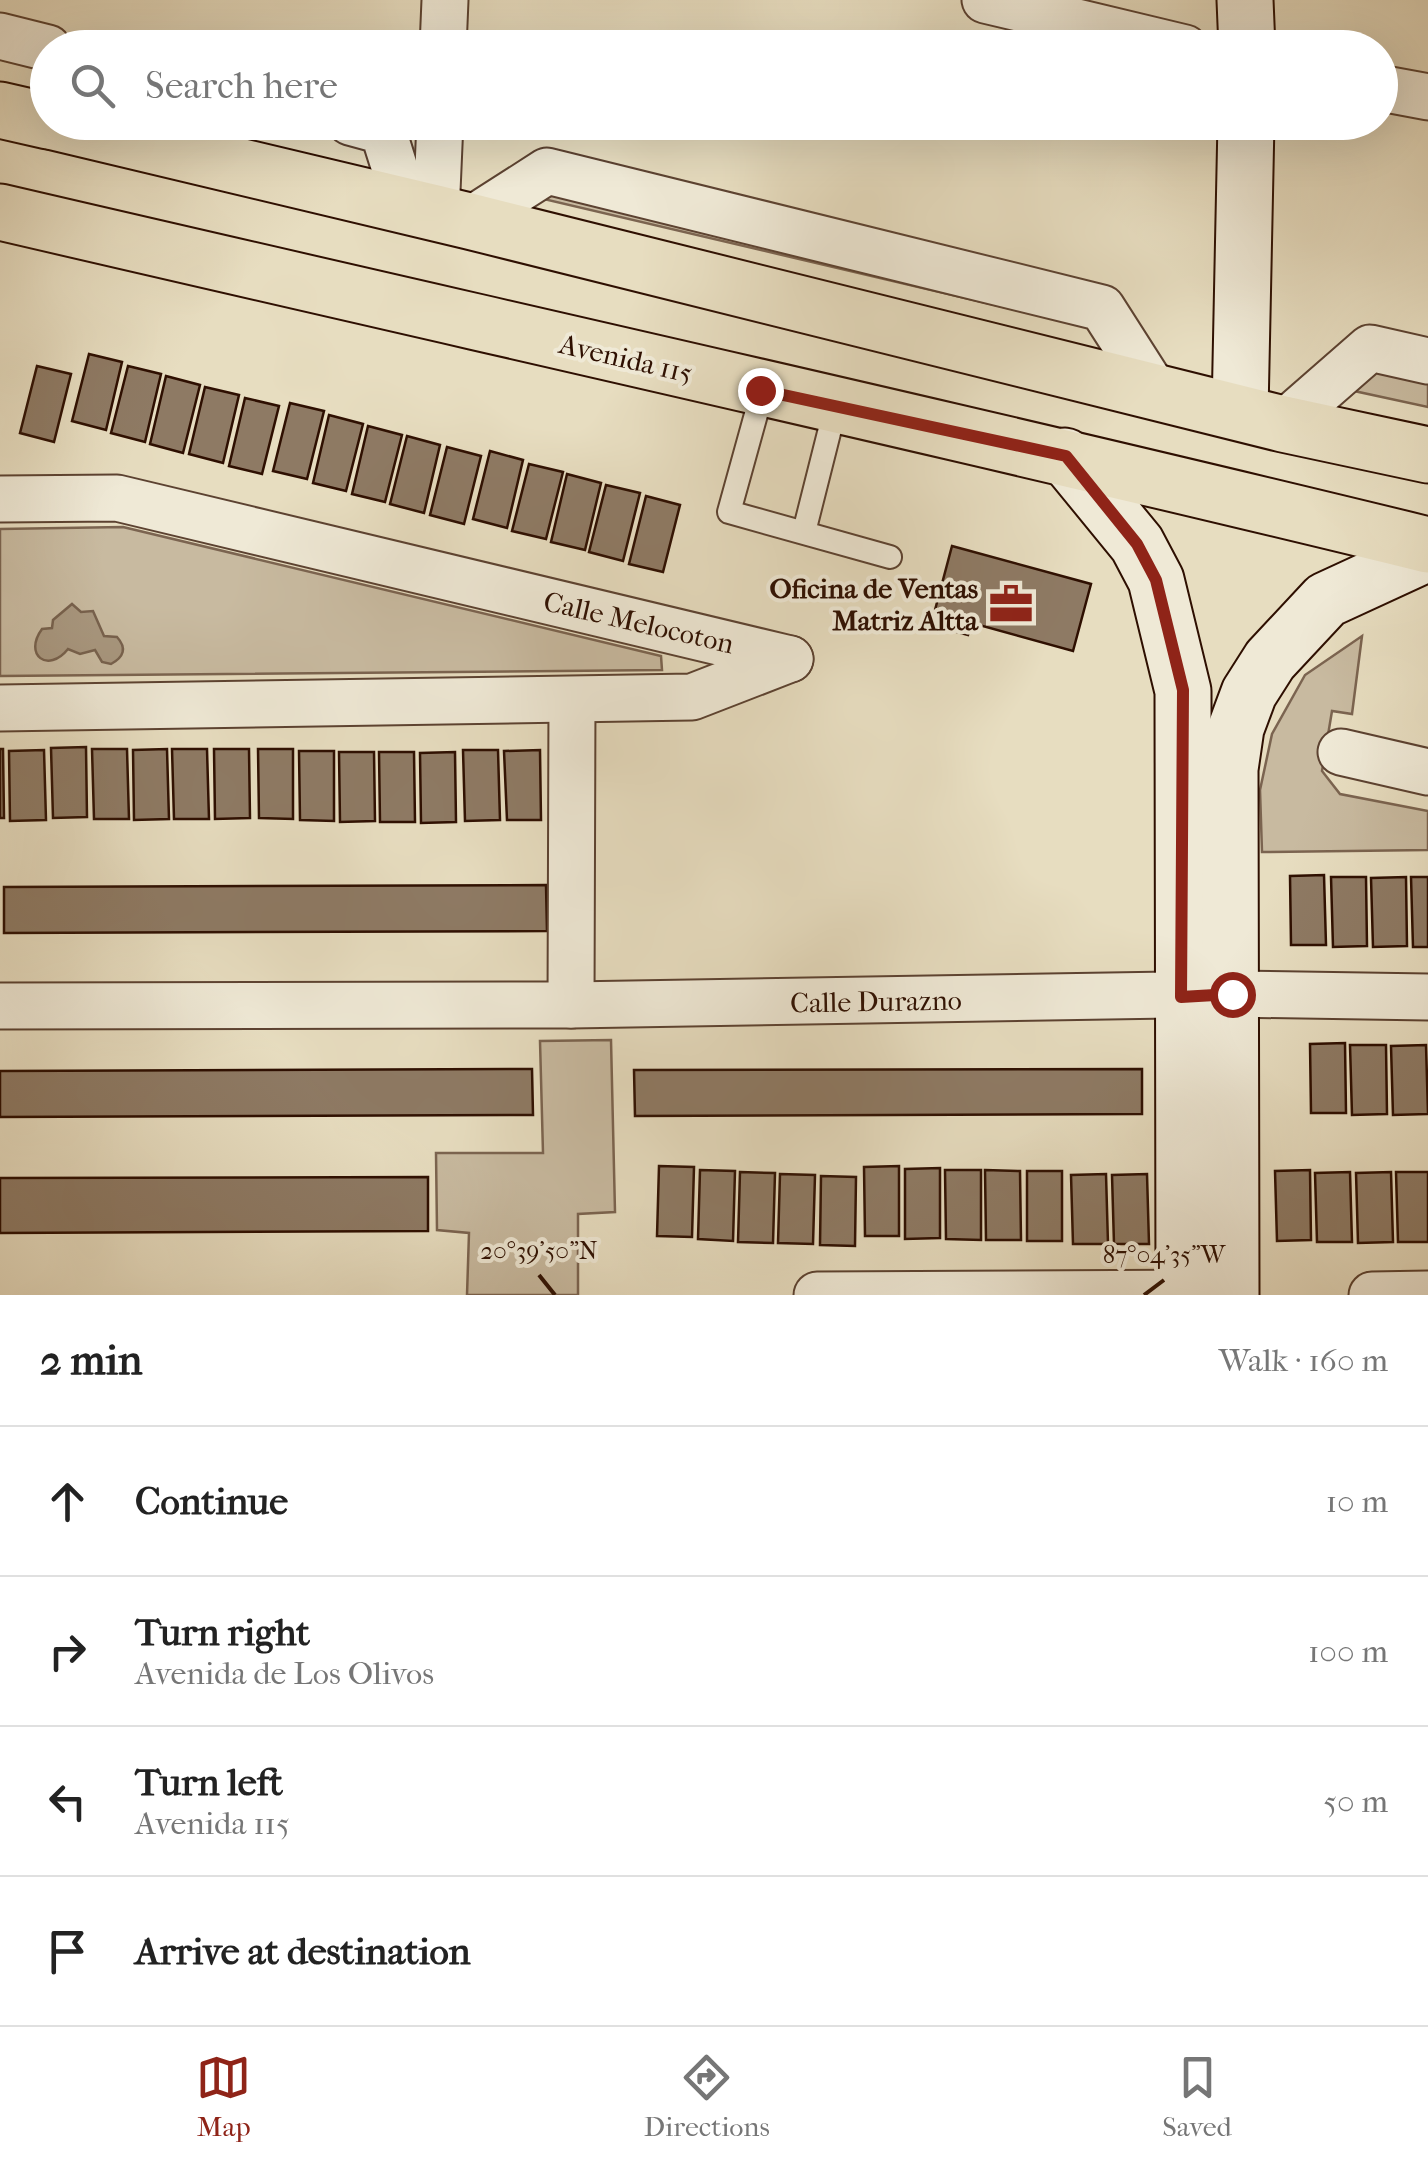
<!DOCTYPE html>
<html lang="en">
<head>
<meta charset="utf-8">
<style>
	:root { --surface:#fff; --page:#f6f6f6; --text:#222; --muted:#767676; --line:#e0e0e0; --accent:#8f2418 }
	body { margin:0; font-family:"IM FELL French Canon",serif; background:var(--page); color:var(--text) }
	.stop { position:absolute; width:30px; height:30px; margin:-22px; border:8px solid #8f2418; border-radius:50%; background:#fff }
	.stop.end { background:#8f2418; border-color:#fff; box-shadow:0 2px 10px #0008 }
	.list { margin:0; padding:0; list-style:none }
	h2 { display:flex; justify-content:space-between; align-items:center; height:130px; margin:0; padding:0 40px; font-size:42px }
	h2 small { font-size:32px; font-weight:400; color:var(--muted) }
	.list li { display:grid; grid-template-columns:65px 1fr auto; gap:30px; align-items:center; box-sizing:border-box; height:150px; padding:0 40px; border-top:2px solid var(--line) }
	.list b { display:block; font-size:38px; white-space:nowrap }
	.list p { margin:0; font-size:32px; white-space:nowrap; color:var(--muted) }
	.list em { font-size:32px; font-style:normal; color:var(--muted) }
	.icon { flex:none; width:55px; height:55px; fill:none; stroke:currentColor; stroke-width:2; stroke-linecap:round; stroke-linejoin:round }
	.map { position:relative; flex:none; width:1428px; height:1295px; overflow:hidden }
	.search { position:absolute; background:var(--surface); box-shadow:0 10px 40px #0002; left:30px; right:30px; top:30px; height:110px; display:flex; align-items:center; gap:25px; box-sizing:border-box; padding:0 35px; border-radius:55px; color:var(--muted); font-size:38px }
	.sheet { height:730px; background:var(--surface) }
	nav { display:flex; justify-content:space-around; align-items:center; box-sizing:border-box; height:140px; border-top:2px solid var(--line); background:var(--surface); font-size:28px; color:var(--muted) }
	nav a { display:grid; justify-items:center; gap:5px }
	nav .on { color:var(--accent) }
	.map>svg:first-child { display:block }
	.green { fill:#c8baa0; stroke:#7b6450; stroke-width:2.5 }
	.water { fill:#a8977f; stroke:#77614d; stroke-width:2.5 }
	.building { fill:#8e7a64; stroke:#2e0f01; stroke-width:2.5 }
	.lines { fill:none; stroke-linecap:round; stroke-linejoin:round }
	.lane-casing { stroke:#5c4231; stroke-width:26 }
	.street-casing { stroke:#5c4231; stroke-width:49 }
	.secondary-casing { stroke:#2e0f01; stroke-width:59 }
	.primary-casing { stroke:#2e0f01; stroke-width:59 }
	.lane { stroke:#efe9d6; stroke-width:22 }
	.street { stroke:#efe9d6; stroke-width:45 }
	.secondary { stroke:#efe9d6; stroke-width:55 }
	.primary { stroke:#e7ddc0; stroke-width:55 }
	.route { stroke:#8f2418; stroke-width:12 }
	.ticks { fill:none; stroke:#2e0f01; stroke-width:4 }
	.labels { text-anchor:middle; stroke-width:8; stroke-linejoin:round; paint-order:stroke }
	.street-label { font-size:28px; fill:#2e0f01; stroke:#efe9d6 }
	.poi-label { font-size:28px; font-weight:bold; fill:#2e0f01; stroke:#efe9d6; text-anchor:end }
	.ticks-label { font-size:25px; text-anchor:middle; fill:#2e0f01; stroke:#efe9d6; stroke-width:8; stroke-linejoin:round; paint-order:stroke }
</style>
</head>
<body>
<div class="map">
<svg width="1428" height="1295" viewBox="0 0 1428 1295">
	<rect width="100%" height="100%" fill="#e7ddc0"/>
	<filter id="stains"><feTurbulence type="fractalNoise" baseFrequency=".002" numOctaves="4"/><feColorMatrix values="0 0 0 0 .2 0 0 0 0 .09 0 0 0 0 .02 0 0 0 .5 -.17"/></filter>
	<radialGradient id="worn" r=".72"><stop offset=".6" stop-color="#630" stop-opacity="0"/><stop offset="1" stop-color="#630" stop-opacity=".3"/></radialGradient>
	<g class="green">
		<polygon points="550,186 1093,328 535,197"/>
		<polygon points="1371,369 1428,381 1428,407 1345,389"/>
		<polygon points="123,527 661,656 662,670 0,676 0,529"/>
		<polygon points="1362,636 1352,714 1332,711 1322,771 1340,794 1428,811 1428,850 1262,852 1260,790 1272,734 1305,675"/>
		<polygon points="611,1040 615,1212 578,1214 578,1295 467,1295 469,1233 437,1230 436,1153 543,1153 540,1041"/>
	</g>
	<path class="water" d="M72,604l9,8 12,-1 11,25 13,1c10,11 7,20 -6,27l-9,-2 -7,-12 -15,4 -12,-5c-20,25 -45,6 -26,-20l10,-1 1,-8z"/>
	<g class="building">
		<polygon points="89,354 122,362 106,430 72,421"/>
		<polygon points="37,366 71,374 54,442 20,433"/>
		<polygon points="128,366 161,374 145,442 111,433"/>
		<polygon points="166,376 200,385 183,453 150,444"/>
		<polygon points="205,387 239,395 223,463 189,454"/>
		<polygon points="245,398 279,406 262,474 229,466"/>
		<polygon points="290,403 324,411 307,479 273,471"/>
		<polygon points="329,415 363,424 346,491 313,483"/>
		<polygon points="368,426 402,435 385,502 352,494"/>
		<polygon points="407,436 440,445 424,513 390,504"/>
		<polygon points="447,447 481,456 464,524 430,515"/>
		<polygon points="490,451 523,460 507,528 473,519"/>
		<polygon points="529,464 563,472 546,539 512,531"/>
		<polygon points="567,474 601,483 585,550 551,542"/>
		<polygon points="606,485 640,493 623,561 589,552"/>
		<polygon points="646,496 680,505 663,572 629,564"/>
		<polygon points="952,546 1091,584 1073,651 972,623 968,635 931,625"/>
		<polygon points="86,747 87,817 53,818 51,748"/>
		<polygon points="0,749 3,749 4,818 0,818"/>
		<polygon points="92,749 127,749 129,819 94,819"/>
		<polygon points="167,749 169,819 134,820 133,750"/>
		<polygon points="172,749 207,749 209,819 174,819"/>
		<polygon points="214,749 249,749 250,818 215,819"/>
		<polygon points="258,749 293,749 293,819 259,818"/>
		<polygon points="44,750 46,820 10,821 9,751"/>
		<polygon points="463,750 498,750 500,820 465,821"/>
		<polygon points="540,750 541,820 507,820 504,751"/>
		<polygon points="299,751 334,751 334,821 300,820"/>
		<polygon points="339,752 374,752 375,821 340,822"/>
		<polygon points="379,752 414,752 415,822 380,822"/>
		<polygon points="455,752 456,822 421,823 420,753"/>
		<polygon points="1324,875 1326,945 1291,945 1290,876"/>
		<polygon points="1331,877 1366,877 1367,946 1333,947"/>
		<polygon points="1406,877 1407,946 1373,947 1371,878"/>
		<polygon points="1411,877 1428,877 1428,947 1413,947"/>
		<polygon points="546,885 547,931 4,933 4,887"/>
		<polygon points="1345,1043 1346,1113 1311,1113 1310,1044"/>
		<polygon points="1350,1045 1386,1045 1387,1114 1352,1115"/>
		<polygon points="1426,1045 1428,1114 1393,1115 1391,1046"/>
		<polygon points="532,1069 533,1115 0,1117 0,1071"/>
		<polygon points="1142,1069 1142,1114 635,1116 634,1070"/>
		<polygon points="659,1166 694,1167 692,1237 657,1236"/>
		<polygon points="899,1166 899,1236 865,1236 864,1167"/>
		<polygon points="940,1168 940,1238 905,1239 905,1169"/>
		<polygon points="700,1170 735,1171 733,1241 698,1239"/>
		<polygon points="945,1170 981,1170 981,1240 946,1239"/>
		<polygon points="985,1170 1020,1171 1021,1240 986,1240"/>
		<polygon points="1310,1170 1311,1240 1277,1241 1275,1171"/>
		<rect x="1027" y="1171" width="35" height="70"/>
		<polygon points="740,1172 775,1173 773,1243 738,1242"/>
		<polygon points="1350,1172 1352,1242 1317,1242 1315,1173"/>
		<polygon points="1391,1172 1393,1242 1358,1243 1356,1173"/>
		<polygon points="1396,1172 1428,1172 1428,1242 1398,1242"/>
		<polygon points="780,1174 815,1175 813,1244 778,1243"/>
		<polygon points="1106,1174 1108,1244 1073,1244 1071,1175"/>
		<polygon points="1147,1174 1149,1244 1114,1244 1112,1175"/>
		<polygon points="821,1176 856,1177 855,1246 820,1245"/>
		<polygon points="428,1177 428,1231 0,1233 0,1178"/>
	</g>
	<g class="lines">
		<g class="lane-casing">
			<g id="lane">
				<polyline points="760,400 729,512 890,557"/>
				<polyline points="804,532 836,405"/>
			</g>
		</g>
		<g class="street-casing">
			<g id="street">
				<polyline points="985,0 1185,48"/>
				<polyline points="0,36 48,48"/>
				<polyline points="443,48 445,0"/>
				<polyline points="1380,88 1428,97"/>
				<polyline points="350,122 383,131 407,207"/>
				<polyline points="436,214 440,122"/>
				<polyline points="469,221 547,171 1102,308 1155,391"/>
				<polyline points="1283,424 1370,348 1428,361"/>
				<polyline points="0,499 117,498 790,659"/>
				<polyline points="0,708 692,697 790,659"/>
				<polyline points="1341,752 1428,772"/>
				<polyline points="571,1005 572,701"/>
				<polyline points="0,1006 571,1005 1231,994 1428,997"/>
				<polyline points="817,1295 1215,1293"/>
				<polyline points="1372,1295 1428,1294"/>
			</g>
		</g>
		<g class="secondary-casing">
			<g id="secondary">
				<polyline points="1245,0 1247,48"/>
				<polyline points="1240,412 1246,122"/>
				<polyline points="1065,456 1137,544 1156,580 1183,691 1184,1295"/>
				<polyline points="1231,1295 1230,769 1236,728 1249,693 1270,660 1326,600 1428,553"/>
			</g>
		</g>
		<g class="primary-casing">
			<g id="primary">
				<polyline points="0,110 48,121"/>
				<polyline points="54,122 469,221 1283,424 1428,455"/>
				<path d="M0,212c476,111 953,217 1428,333"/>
			</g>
		</g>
		<use href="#lane" class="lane"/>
		<use href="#street" class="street"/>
		<use href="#secondary" class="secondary"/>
		<use href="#primary" class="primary"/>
	</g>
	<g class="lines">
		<polyline class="route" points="760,390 1066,456 1137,544 1156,580 1183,690 1181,997 1232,994"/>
	</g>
	<path class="ticks" d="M539,1275l16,20M1144,1295l20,-15"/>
	<defs>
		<g id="office-bare" transform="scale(3.45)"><path d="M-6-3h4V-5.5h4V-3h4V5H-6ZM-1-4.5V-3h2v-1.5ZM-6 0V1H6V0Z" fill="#8f2418" stroke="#efe9d6" stroke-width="2.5" paint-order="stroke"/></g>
	</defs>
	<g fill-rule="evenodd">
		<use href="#office-bare" x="1011" y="604"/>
	</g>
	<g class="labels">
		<g class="street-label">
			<text transform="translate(626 358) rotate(13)" y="10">Avenida 115</text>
			<text transform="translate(639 622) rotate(13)" y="10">Calle Melocoton</text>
			<text transform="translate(876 1001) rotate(-1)" y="10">Calle Durazno</text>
		</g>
		<g class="poi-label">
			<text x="978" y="598">Oficina de Ventas<tspan x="978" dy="32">Matriz Altta</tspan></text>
		</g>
	</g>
	<g class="ticks-label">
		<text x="539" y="1259">20°39'50"N</text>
		<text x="1164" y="1263">87°04'35"W</text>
	</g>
	<rect width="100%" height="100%" filter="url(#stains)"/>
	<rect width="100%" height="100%" fill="url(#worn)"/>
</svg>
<div class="stop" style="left:1232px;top:994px"></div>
<div class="stop end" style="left:760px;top:390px"></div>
<div class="search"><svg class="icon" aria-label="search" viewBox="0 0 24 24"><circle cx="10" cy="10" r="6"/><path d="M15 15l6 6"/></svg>Search here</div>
</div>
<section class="sheet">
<h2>2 min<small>Walk · 160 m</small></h2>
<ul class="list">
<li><svg class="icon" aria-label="ahead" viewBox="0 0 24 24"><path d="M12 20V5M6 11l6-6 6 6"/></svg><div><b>Continue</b></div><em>10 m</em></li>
<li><svg class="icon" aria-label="right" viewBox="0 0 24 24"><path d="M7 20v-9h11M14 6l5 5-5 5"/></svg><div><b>Turn right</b><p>Avenida de Los Olivos</p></div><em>100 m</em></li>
<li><svg class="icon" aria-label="left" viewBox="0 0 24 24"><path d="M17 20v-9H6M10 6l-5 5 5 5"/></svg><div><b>Turn left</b><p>Avenida 115</p></div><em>50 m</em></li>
<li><svg class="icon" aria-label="arrive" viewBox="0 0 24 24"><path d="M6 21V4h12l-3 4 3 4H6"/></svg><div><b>Arrive at destination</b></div></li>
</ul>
</section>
<nav>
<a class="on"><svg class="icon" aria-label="map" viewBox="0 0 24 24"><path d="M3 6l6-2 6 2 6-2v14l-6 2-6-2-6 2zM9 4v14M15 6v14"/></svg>Map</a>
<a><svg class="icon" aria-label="directions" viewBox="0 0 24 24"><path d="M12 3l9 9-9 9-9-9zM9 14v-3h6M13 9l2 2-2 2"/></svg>Directions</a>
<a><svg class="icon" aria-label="saved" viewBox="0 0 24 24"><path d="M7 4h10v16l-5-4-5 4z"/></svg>Saved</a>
</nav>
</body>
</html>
